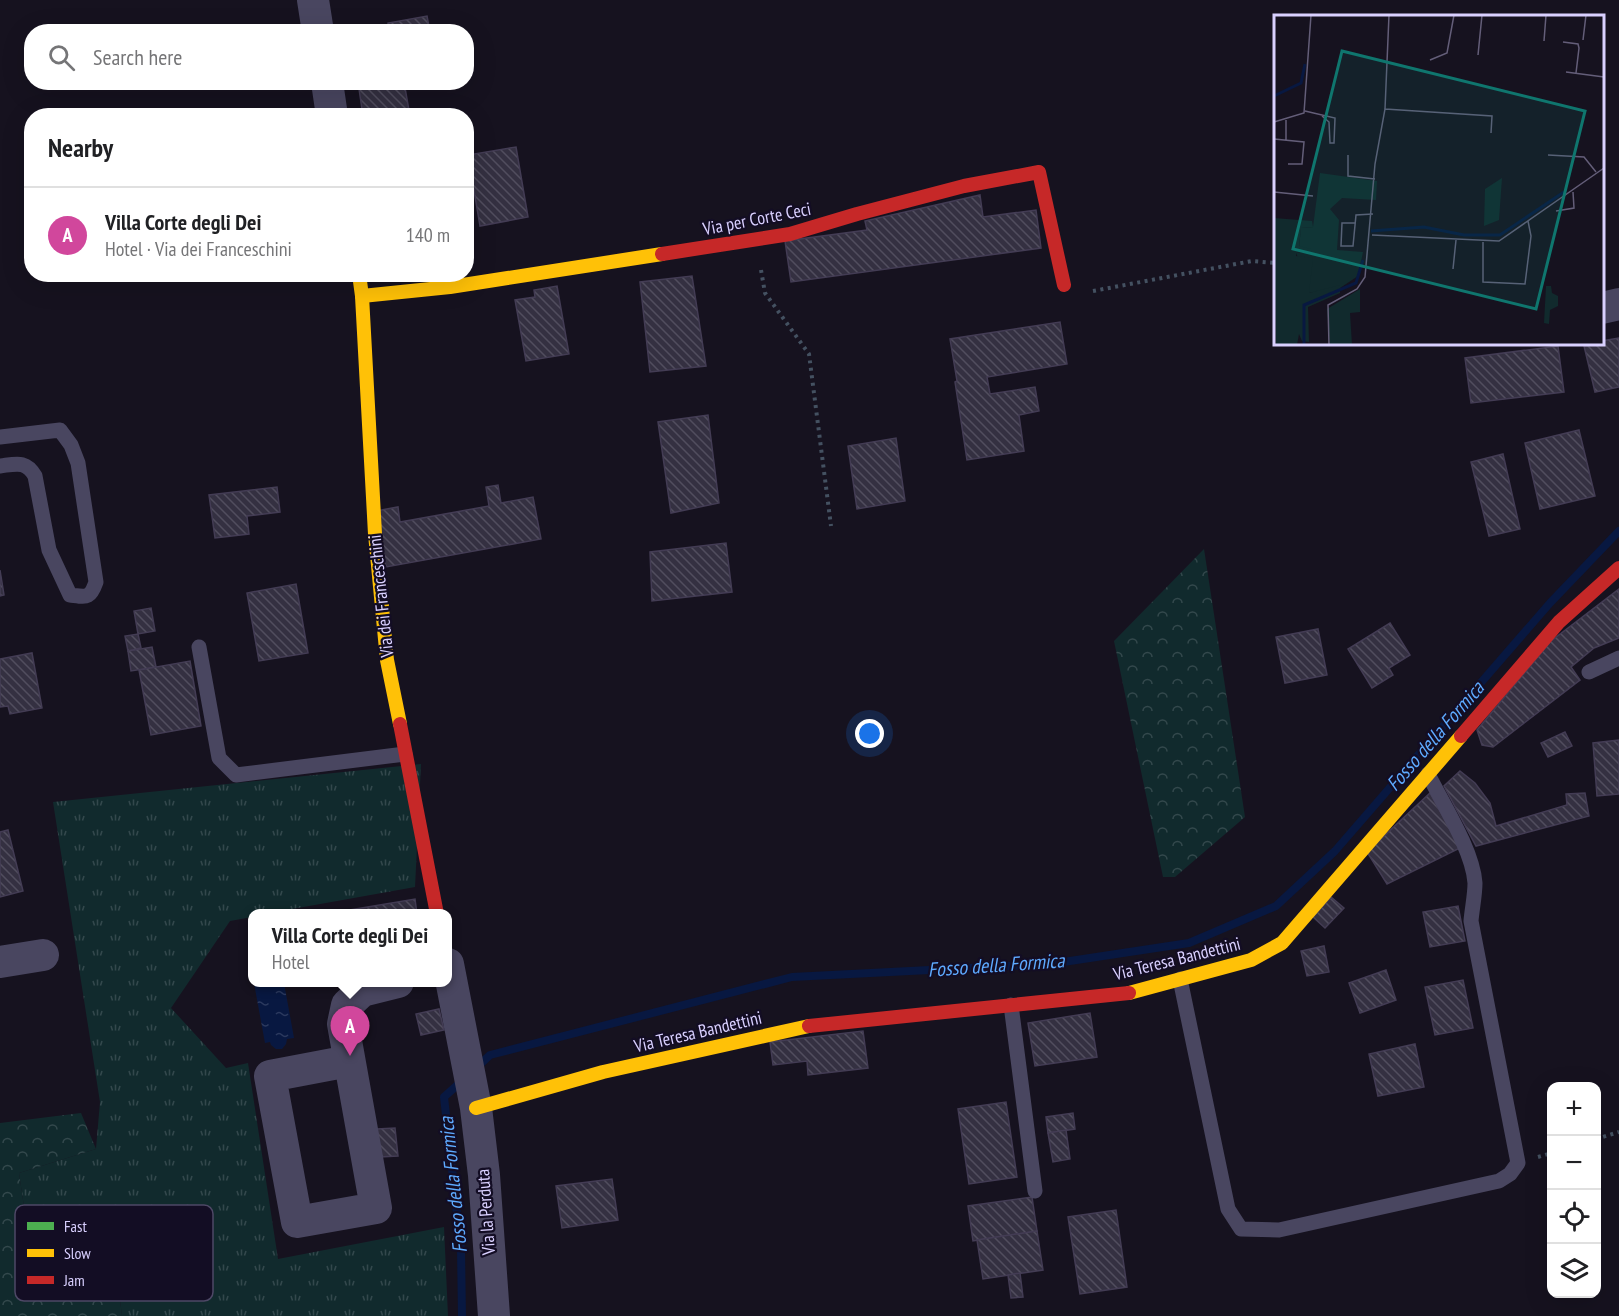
<!DOCTYPE html>
<html lang="en">
<head>
<meta charset="utf-8">
<style>
	:root { --surface:#fff; --page:#f6f6f6; --text:#202124; --muted:#757577; --line:#e0e0e0; --accent:#111827 }
	body { margin:0; font-family:"PT Sans Narrow",sans-serif; background:var(--page); color:var(--text) }
	.controls { position:absolute; right:18px; bottom:18px; display:grid; overflow:hidden; border-radius:12px; box-shadow:0 6px 24px #0002 }
	.controls button { width:54px; height:54px; display:grid; place-items:center; padding:0; border:0; border-bottom:2px solid var(--line); background:var(--surface); color:var(--text); font:30px sans-serif }
	.you { position:absolute; left:870px; top:734px; width:21px; height:21px; margin:-15px; border:4px solid #fff; border-radius:50%; background:#1a73e8; box-shadow:0 0 0 9px #1a73e833 }
	.badge { display:grid; place-items:center; width:39px; height:39px; border-radius:50%; background:var(--accent); color:#fff; font-size:20px; font-weight:700 }
	.pin { position:absolute; translate:-50% -50px; filter:drop-shadow(0 2px 3px #0008) }
	.pin::after { content:''; position:absolute; top:32px; width:21px; height:18px; background:inherit; clip-path:polygon(0 0,100% 0,50% 100%) }
	.popup { position:absolute; left:248px; top:909px; width:204px; height:78px; box-sizing:border-box; display:grid; place-content:center; border-radius:12px; background:var(--surface); filter:drop-shadow(0 2px 4px #0005); font-size:20px; white-space:nowrap; color:var(--muted) }
	.popup b { font-size:22px; color:var(--text) }
	.popup::after { content:''; position:absolute; left:50%; top:100%; margin-left:-12px; border:12px solid transparent; border-top-color:var(--surface) }
	.list { margin:0; padding:0; list-style:none }
	h2 { display:flex; justify-content:space-between; align-items:center; height:78px; margin:0; padding:0 24px; font-size:26px }
	h2 small { font-size:20px; font-weight:400; color:var(--muted) }
	.list li { display:grid; grid-template-columns:39px 1fr auto; gap:18px; align-items:center; box-sizing:border-box; height:96px; padding:0 24px; border-top:2px solid var(--line) }
	.list b { display:block; font-size:22px; white-space:nowrap }
	.list p { margin:0; font-size:20px; white-space:nowrap; color:var(--muted) }
	.list em { font-size:20px; font-style:normal; color:var(--muted) }
	.icon { flex:none; width:33px; height:33px; fill:none; stroke:currentColor; stroke-width:2; stroke-linecap:round; stroke-linejoin:round }
	.map { position:relative; flex:none; width:1619px; height:1316px; overflow:hidden }
	.search { position:absolute; background:var(--surface); box-shadow:0 6px 24px #0002; left:24px; top:24px; width:450px; height:66px; display:flex; align-items:center; gap:15px; box-sizing:border-box; padding:0 21px; border-radius:24px; color:var(--muted); font-size:22px }
	.panel { position:absolute; background:var(--surface); box-shadow:0 6px 24px #0002; left:24px; top:108px; width:450px; height:174px; border-radius:24px }
	.map>svg:first-child { display:block }
	.grass { fill:url(#grass-tufts) }
	.forest { fill:url(#forest-crowns) }
	.water { fill:url(#water-ripples) }
	.lines { fill:none; stroke-linecap:round; stroke-linejoin:round }
	.stream { stroke:#081841; stroke-width:8 }
	.building { fill:url(#building-back-hatch); stroke:#433c54; stroke-width:1.5 }
	.path { stroke:#445161; stroke-width:4; stroke-dasharray:3 4.5; stroke-linecap:butt }
	.lane { stroke:#494660; stroke-width:15 }
	.street { stroke:#494660; stroke-width:32 }
	.slow { stroke:#ffc107; stroke-width:14 }
	.jam { stroke:#c62828; stroke-width:14 }
	.labels { text-anchor:middle; stroke-width:4.5; stroke-linejoin:round; paint-order:stroke }
	.street-label { font-size:18px; fill:#d9d0ff; stroke:#130d24 }
	.water-label { font-size:20px; font-style:italic; fill:#5eaaff; stroke:#130d24 }
	.inset-river { fill:none; stroke:#081841; stroke-width:3 }
	.inset-road { fill:none; stroke:#645e79; stroke-width:1.5 }
	.view { fill:#0f766e; fill-opacity:0.15; stroke:#0f766e; stroke-width:3 }
	.inset-edge { fill:none; stroke:#d9d0ff; stroke-width:3 }
	.key { fill:#130d24; stroke:#4e4866; stroke-width:1.5 }
	.key-label { font-size:16px; fill:#d9d0ff }
</style>
</head>
<body>
<div class="map">
<svg width="1619" height="1316" viewBox="0 0 1619 1316">
	<defs>
		<pattern id="grass-tufts" width="24" height="20" patternUnits="userSpaceOnUse" patternTransform="scale(1.5)"><rect width="24" height="20" fill="#112a2d"/><path d="M3 7l-1-3M5 7V3M7 7l1-3M15 17l-1-3M17 17v-4M19 17l1-3" fill="none" stroke="#33484c"/></pattern>
		<pattern id="forest-crowns" width="20" height="18" patternUnits="userSpaceOnUse" patternTransform="scale(1.5)"><rect width="20" height="18" fill="#112a2d"/><path d="M2 6a3 3 0 1 1 6 0M12 15a3 3 0 1 1 6 0" fill="none" stroke="#33484c"/></pattern>
		<pattern id="water-ripples" width="26" height="14" patternUnits="userSpaceOnUse" patternTransform="scale(1.5)"><rect width="26" height="14" fill="#081841"/><path d="M2 4q2-2 4 0t4 0M15 11q2-2 4 0t4 0" fill="none" stroke="#2b395e"/></pattern>
		<pattern id="building-back-hatch" width="6" height="6" patternUnits="userSpaceOnUse" patternTransform="scale(1.5)"><rect width="6" height="6" fill="#343041"/><path d="M-1 5l2 2M0 0l6 6M5-1l2 2" fill="none" stroke="#514d5e"/></pattern>
	</defs>
	<rect width="100%" height="100%" fill="#16121f"/>
	<polygon class="grass" points="421,764 415,887 270,913 252,914 252,917 230,921 171,1008 226,1068 248,1063 278,1259 444,1227 448,1316 122,1316 119,1292 37,1294 19,1173 96,1149 100,1102 53,802"/>
	<g class="forest">
		<polygon points="1204,549 1245,817 1175,877 1163,877 1114,641"/>
		<polygon points="81,1113 96,1149 19,1173 37,1294 119,1292 122,1316 0,1316 0,1123"/>
	</g>
	<polygon class="water" points="254,983 284,983 294,1038 287,1039 286,1044 282,1049 276,1049 271,1045 270,1042 265,1043"/>
	<g class="lines">
		<g class="stream">
			<polyline points="475,1069 490,1055 792,977 1050,964 1189,943 1276,906 1335,851 1550,603 1619,531"/>
			<polyline points="462,1316 461,1249 444,1097 463,1080"/>
		</g>
	</g>
	<g class="building">
		<polygon points="427,16 430,32 389,32 388,23"/>
		<polygon points="358,82 404,82 410,116 363,116"/>
		<polygon points="516,147 528,217 480,226 468,155"/>
		<polygon points="980,195 983,217 1036,210 1041,248 791,282 785,241 867,230 865,221"/>
		<polygon points="692,276 706,366 650,372 640,282"/>
		<polygon points="557,286 569,354 526,361 515,300 535,297 534,290"/>
		<polygon points="1060,322 1067,364 987,377 990,394 1035,387 1039,411 1019,415 1024,451 967,460 955,382 957,381 950,339"/>
		<polygon points="1619,338 1619,387 1595,392 1584,346 1602,344 1602,341"/>
		<polygon points="1558,346 1564,392 1471,403 1465,358"/>
		<polygon points="708,415 719,503 671,513 658,422"/>
		<polygon points="1579,430 1595,496 1540,509 1525,443"/>
		<polygon points="896,438 905,501 857,509 848,446"/>
		<polygon points="1503,454 1520,529 1489,536 1471,462"/>
		<polygon points="498,485 501,503 533,497 541,539 386,567 376,511 398,507 400,522 489,506 486,487"/>
		<polygon points="277,487 280,512 247,516 249,534 215,538 209,495"/>
		<polygon points="726,543 732,592 652,601 650,552"/>
		<polygon points="0,570 4,595 0,596"/>
		<polygon points="296,584 308,653 259,661 247,593"/>
		<polygon points="1619,589 1619,638 1594,648 1571,667 1580,680 1493,747 1482,745 1477,730 1551,641"/>
		<polygon points="151,608 155,631 138,634 134,611"/>
		<polygon points="1390,623 1410,655 1389,668 1393,675 1372,688 1348,649"/>
		<polygon points="1318,629 1327,675 1285,683 1276,637"/>
		<polygon points="138,634 141,648 128,651 125,636"/>
		<polygon points="152,647 156,667 131,671 128,651"/>
		<polygon points="32,653 42,708 10,714 8,706 0,707 0,659"/>
		<polygon points="190,661 201,726 151,735 139,670"/>
		<polygon points="1565,732 1572,746 1548,757 1541,743"/>
		<polygon points="1619,740 1619,794 1597,796 1593,743"/>
		<polygon points="1460,771 1475,783 1490,803 1496,826 1567,805 1566,794 1585,793 1589,816 1476,846 1444,786"/>
		<polygon points="1430,793 1460,848 1387,884 1367,852"/>
		<polygon points="8,830 23,891 0,897 0,832"/>
		<polygon points="1331,897 1344,908 1325,928 1313,917"/>
		<polygon points="415,899 417,914 350,914 350,910"/>
		<polygon points="1458,906 1465,941 1430,947 1423,912"/>
		<polygon points="1324,946 1329,972 1307,976 1301,951"/>
		<polygon points="1386,970 1396,1000 1360,1013 1349,983"/>
		<polygon points="1463,980 1473,1028 1435,1035 1425,987"/>
		<polygon points="439,1009 444,1030 421,1035 416,1014"/>
		<polygon points="1090,1013 1097,1057 1035,1066 1028,1023"/>
		<polygon points="863,1031 868,1068 808,1075 807,1061 773,1065 770,1042"/>
		<polygon points="1415,1044 1424,1087 1378,1096 1369,1054"/>
		<polygon points="1006,1102 1017,1177 969,1184 958,1109"/>
		<polygon points="1073,1113 1075,1129 1048,1133 1046,1117"/>
		<polygon points="395,1128 398,1156 380,1157 377,1129"/>
		<polygon points="1066,1130 1070,1159 1053,1162 1048,1133"/>
		<polygon points="612,1179 618,1220 562,1228 556,1186"/>
		<polygon points="1032,1197 1037,1231 973,1241 968,1206"/>
		<polygon points="1116,1210 1127,1287 1080,1294 1068,1217"/>
		<polygon points="1037,1231 1043,1270 983,1279 977,1240"/>
		<polygon points="1020,1273 1023,1297 1011,1298 1008,1275"/>
	</g>
	<g class="lines">
		<g class="path">
			<polyline points="761,270 765,293 809,354 831,526"/>
			<polyline points="1093,291 1252,261 1276,263"/>
			<polyline points="1596,1139 1619,1132"/>
			<polyline points="1538,1157 1552,1153"/>
		</g>
		<g class="lane">
			<path d="M0,437l60,-7 11,15 7,18 18,119c-6,17 -9,15 -26,13l-21,-45 -14,-74c-9,-16 -19,-12 -35,-10"/>
			<polyline points="199,647 219,758 236,775 405,754"/>
			<polyline points="1589,672 1619,658"/>
			<path d="M1180,979l48,230 13,20 38,1 220,-49 11,-7 8,-11 -47,-242c1,-12 4,-26 4,-38 -2,-32 -32,-79 -47,-109"/>
			<polyline points="1011,1005 1035,1191"/>
		</g>
		<g class="street">
			<polyline points="313,0 318,32"/>
			<polyline points="327,82 332,116"/>
			<polyline points="1602,308 1619,304"/>
			<polyline points="0,962 43,955"/>
			<polyline points="448,964 476,1108 484,1175 494,1316"/>
			<polyline points="349,1061 270,1076 297,1222 376,1208 343,1024 347,1005 362,991 398,982"/>
		</g>
		<g class="slow">
			<polyline points="359,274 362,296 375,534 387,660 400,724"/>
			<polyline points="362,296 450,287 662,254"/>
			<polyline points="1129,993 1251,960 1282,943 1461,736"/>
			<polyline points="476,1108 603,1072 809,1026"/>
		</g>
		<g class="jam">
			<polyline points="662,254 790,234 857,214 964,186 1039,172 1064,285"/>
			<polyline points="400,724 437,914"/>
			<polyline points="1461,736 1559,622 1619,568"/>
			<polyline points="809,1026 1129,993"/>
		</g>
	</g>
	<g class="labels">
		<g class="street-label">
			<text transform="translate(757 219) rotate(-11)" y="6">Via per Corte Ceci</text>
			<text transform="translate(381 596) rotate(-96)" y="6">Via dei Franceschini</text>
			<text transform="translate(1177 959) rotate(-14)" y="6">Via Teresa Bandettini</text>
			<text transform="translate(698 1032) rotate(-13)" y="6">Via Teresa Bandettini</text>
			<text transform="translate(486 1212) rotate(-94)" y="6">Via la Perduta</text>
		</g>
		<g class="water-label">
			<text transform="translate(1435 736) rotate(-49)" y="7">Fosso della Formica</text>
			<text transform="translate(996 965) rotate(-4)" y="7">Fosso della Formica</text>
			<text transform="translate(453 1185) rotate(-96)" y="7">Fosso della Formica</text>
		</g>
	</g>
	<g transform="translate(1274 15)">
		<rect width="330" height="330" fill="#16121f"/>
		<path d="M46,158l57,8 -1,19 -34,-2 -12,11 9,11 -2,30 26,2 -5,24 -18,12 -31,5 -13,-41 15,1 -12,-6 2,-19 12,-1zM86,274v23l-10,1 2,32h-22l-3,-36z" fill="#112a2d"/>
		<path d="M228,163l-3,42 -15,6 1,-37zM0,203l38,3 1,6 -12,1 -2,18 12,3v4l-14,-1 -1,4 17,2 -4,35 31,-8v8l-32,14 1,35 -7,-1 -3,-7 -2,11h-21zM272,271h5l1,7 6,3v10l-8,4 -1,14 -5,-1z" fill="#112a2d"/>
		<path class="inset-river" d="M0,81l27,-13 4,-19M97,216l53,-4 40,8h36l64,-43M30,330v-40l52,-22 7,-23"/>
		<path class="inset-road" d="M309,25l3,-25M270,26l2,-26M289,27l15,2 1,4 -3,25M204,40l4,-40M156,45l17,-7 7,-38M292,57l38,5M111,94l107,7 -1,17M31,96l30,7 -1,25h-4l-1,-21 -7,-6M12,105v20M0,107l30,-9 7,-98M0,124l30,3 -2,22h-14M74,140v21l27,3M274,140l36,2 12,15M0,177l39,4M282,196l18,-3 -1,-16M81,208h-13l-1,23h12l3,-31 17,-1M98,220l127,6 105,-73M209,227v40l42,2 6,-48 -3,-15M179,254l3,-29M55,330l-1,-40 29,-16 8,-12 10,-113 10,-55 4,-94"/>
		<path class="view" d="M68,36l243,60 -49,198 -243,-60z"/>
		<rect width="330" height="330" class="inset-edge"/>
	</g>
	<rect x="15" y="1205" width="198" height="96" rx="9" class="key"/>
	<rect x="27" y="1222" width="27" height="8" fill="#4caf50"/>
	<rect x="27" y="1249" width="27" height="8" fill="#ffc107"/>
	<rect x="27" y="1276" width="27" height="8" fill="#c62828"/>
	<g class="key-label">
		<text x="64" y="1232">Fast</text>
		<text x="64" y="1259">Slow</text>
		<text x="64" y="1286">Jam</text>
	</g>
</svg>
<div class="controls">
<button>+</button>
<button>−</button>
<button><svg class="icon" aria-label="locate" viewBox="0 0 24 24"><circle cx="12" cy="12" r="6"/><path d="M12 2v4M12 18v4M2 12h4M18 12h4"/></svg></button>
<button><svg class="icon" aria-label="layers" viewBox="0 0 24 24"><path d="M12 4l9 5-9 5-9-5zM3 14l9 5 9-5"/></svg></button>
</div>
<div class="you"></div>
<div class="pin badge" style="left:350px;top:1056px;background:#d1479c">A</div>
<div class="popup"><b>Villa Corte degli Dei</b>Hotel</div>
<div class="search"><svg class="icon" aria-label="search" viewBox="0 0 24 24"><circle cx="10" cy="10" r="6"/><path d="M15 15l6 6"/></svg>Search here</div>
<section class="panel">
<h2>Nearby<small></small></h2>
<ul class="list">
<li><span class="badge" style="background:#d1479c">A</span><div><b>Villa Corte degli Dei</b><p>Hotel · Via dei Franceschini</p></div><em>140 m</em></li>
</ul>
</section>
</div>
</body>
</html>
